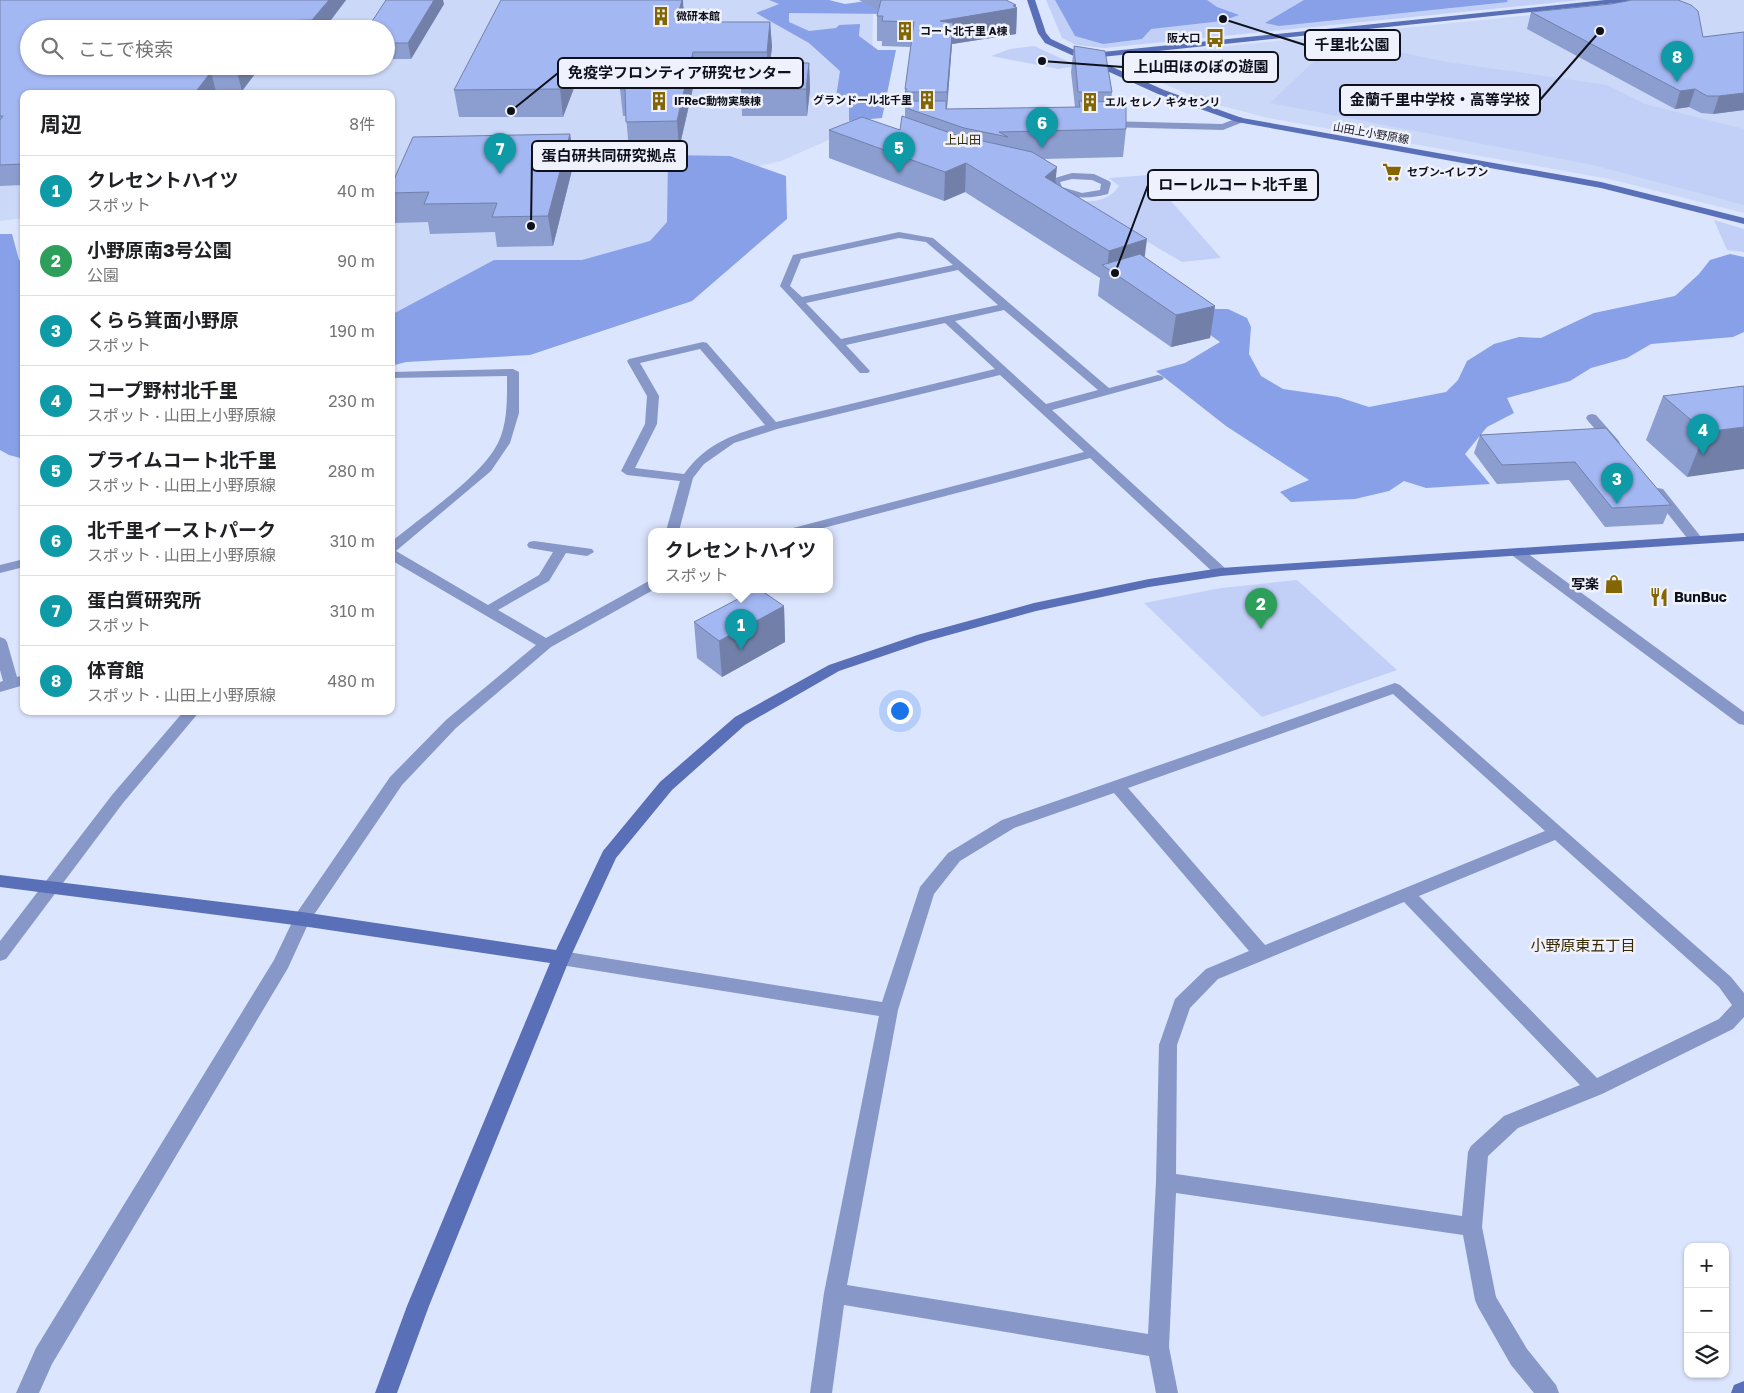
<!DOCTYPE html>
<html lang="ja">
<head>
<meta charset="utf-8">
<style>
	:root { --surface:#fff; --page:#f2f2f2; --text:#202124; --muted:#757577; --line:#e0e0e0; --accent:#b45309 }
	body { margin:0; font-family:"Golos Text","Noto Sans JP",sans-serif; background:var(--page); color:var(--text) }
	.controls { position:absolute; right:15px; bottom:15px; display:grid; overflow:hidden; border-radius:10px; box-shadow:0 1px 4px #0004 }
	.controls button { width:45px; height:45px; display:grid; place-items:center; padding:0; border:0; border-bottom:1px solid var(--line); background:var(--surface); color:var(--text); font:25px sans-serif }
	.you { position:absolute; left:899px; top:710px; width:18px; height:18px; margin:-12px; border:4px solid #fff; border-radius:50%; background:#1a73e8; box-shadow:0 0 0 8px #1a73e833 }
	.badge { display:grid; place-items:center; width:32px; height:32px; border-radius:50%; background:var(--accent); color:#fff; font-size:16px; font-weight:700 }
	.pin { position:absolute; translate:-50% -41px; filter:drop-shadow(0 1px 2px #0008) }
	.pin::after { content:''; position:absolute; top:26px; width:18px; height:15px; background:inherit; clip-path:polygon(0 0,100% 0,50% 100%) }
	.popup { position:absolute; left:648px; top:528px; width:185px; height:65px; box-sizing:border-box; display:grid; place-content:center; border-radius:10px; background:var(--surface); filter:drop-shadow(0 1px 4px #0005); font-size:16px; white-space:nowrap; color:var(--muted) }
	.popup b { font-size:19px; color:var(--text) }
	.popup::after { content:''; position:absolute; left:50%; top:100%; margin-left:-10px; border:10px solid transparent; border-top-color:var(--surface) }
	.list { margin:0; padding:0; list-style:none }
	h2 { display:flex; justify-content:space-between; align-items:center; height:65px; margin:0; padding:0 20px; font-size:21px }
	h2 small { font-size:16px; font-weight:400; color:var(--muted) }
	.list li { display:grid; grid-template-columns:32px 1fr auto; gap:15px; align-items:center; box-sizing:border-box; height:70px; padding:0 20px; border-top:1px solid var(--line) }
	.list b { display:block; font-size:19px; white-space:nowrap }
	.list p { margin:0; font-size:16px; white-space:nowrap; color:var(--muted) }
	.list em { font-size:16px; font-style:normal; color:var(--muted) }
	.icon { flex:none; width:28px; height:28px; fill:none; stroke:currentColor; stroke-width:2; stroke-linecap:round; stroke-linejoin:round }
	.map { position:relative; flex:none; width:1744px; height:1393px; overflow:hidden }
	.search { position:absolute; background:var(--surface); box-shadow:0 1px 4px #0004; left:20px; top:20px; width:375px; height:55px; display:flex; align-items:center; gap:12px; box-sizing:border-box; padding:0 18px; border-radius:28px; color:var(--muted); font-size:19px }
	.panel { position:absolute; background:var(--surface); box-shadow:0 1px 4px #0004; left:20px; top:90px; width:375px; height:625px; border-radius:10px }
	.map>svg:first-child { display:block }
	.built { fill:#ccd8f8; fill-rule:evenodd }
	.green { fill:#c2d0f7 }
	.forest { fill:#88a0e7 }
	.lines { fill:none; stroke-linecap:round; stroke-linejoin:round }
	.street { fill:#8697c8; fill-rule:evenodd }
	.secondary { fill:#596fb7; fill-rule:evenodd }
	.wall { fill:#8c9dd0 }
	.shaded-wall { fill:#7280a9 }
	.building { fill:#a3b7f2; stroke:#7280a9 }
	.labels { text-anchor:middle; stroke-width:5; stroke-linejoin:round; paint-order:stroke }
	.far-poi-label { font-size:11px; font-weight:bold; fill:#0e1119; stroke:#eff2fd; text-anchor:start }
	.far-street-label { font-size:11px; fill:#0e1119; stroke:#eff2fd }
	.far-neighbourhood-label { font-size:12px; fill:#372900; stroke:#eff2fd }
	.poi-label { font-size:14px; font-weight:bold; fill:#0e1119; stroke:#eff2fd; text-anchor:end }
	.neighbourhood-label { font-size:15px; fill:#372900; stroke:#eff2fd }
	.leader { fill:none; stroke:#0e1119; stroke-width:2 }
	.callout-dot { fill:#0e1119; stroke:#eff2fd; stroke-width:2 }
	.callout { fill:#eff2fd; stroke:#0e1119; stroke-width:2 }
	.callout-label { font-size:15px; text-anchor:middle; font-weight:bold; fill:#0e1119 }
</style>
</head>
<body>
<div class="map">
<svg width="1744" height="1393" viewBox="0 0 1744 1393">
	<rect width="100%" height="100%" fill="#dce5fe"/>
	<g class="built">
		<path d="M0,0h813l60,12 -1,62 -30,60 -61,27 -87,20 -9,60 -294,76v-223h-367v124l-24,3zM29,29h357v37h-357z"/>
		<polygon points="1678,0 1744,0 1744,213 1609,179 1268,118 1207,102 1120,65 1127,58 1218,47"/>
	</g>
	<g class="green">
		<polygon points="1046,0 1581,0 1104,48 1076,45 1062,38"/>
		<polygon points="1361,44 1447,62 1607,85 1645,104 1744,129 1744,205 1593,165 1270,103 1329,47"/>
		<polygon points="1034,46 1078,66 1058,69 991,56 1010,49"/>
		<path d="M1148,175l73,83 -39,4 -102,-60c17,-1 29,-2 39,-16l-10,-8z"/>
		<polygon points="1714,220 1744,229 1744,252 1727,250"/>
		<polygon points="1297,580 1397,670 1262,717 1144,603 1221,588"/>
	</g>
	<g class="forest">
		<polygon points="769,0 829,0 845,4 873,0 963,0 890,14 789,13 789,22 809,31 836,28 839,25 860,24 859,36 878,50 896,50 882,118 849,121 849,101 836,97 840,71 809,43 756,13 779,4"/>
		<polygon points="1055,0 1207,0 1217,7 1239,15 1222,21 1151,29 1142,39 1103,44 1075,36"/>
		<polygon points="1304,0 1507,0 1508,2 1279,26 1265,23"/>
		<polygon points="668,155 730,156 786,176 787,219 692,301 530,355 406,362 391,366 391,315 494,260 582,260 650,241 667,222"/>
		<polygon points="0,234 12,234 19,260 24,261 24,459 9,455 0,450"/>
		<polygon points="1730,254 1744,257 1744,332 1733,337 1651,344 1627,358 1591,368 1570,381 1507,398 1514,413 1487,427 1465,454 1490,484 1426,488 1404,481 1389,491 1355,499 1291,502 1280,492 1309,480 1226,426 1156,371 1185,363 1220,342 1140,284 1214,309 1228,309 1247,318 1251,327 1249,354 1261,376 1283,389 1338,397 1369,407 1446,392 1458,380 1467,361 1494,344 1519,337 1541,338 1594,313 1675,296 1699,274 1710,260"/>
	</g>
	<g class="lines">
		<g class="street">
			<polygon points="1240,117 1243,118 1243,122 1223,130 1106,127 1102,124 1106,121 1222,124"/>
			<path d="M1037,173l18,5 17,-5 22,1 15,7 2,2 -3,11c-19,5 -35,5 -53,-3l-4,-8 -17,-5 -2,-2zM1072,179l20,1 9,4 -1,6 -18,3 -20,-6 -2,-5z"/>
			<path d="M899,232l34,6 176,150 49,-13 4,1 2,2 -2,2 -110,30 174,159 2,3 -2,3h-10l-126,-117 -278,73h-20l1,-3 291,-76 -84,-77 -223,54 -43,14 -30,21 -11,14 -14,53h-13l14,-50 -53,-6 -6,-4 24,-47 2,-28 -20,-35 2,-2 74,-17 4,1 69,79 219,-53 -50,-46 -99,22 24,26 -2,2h-8l-80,-87 13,-31zM899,238l27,4 27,23 -151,32 -12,-11 11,-27zM958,270l40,35 -157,34 -35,-36zM1004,310l94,80 -52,14 -91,-83zM700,349l65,76c-35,11 -58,18 -81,49l-49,-6 22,-44 2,-28 -19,-33z"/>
			<path d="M513,369l6,3v41l-9,30 -19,28 -95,80 92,54 51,-30 14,-23 -24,-4 -2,-3 2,-3 5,-1 58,8 2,3 -7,4 -21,-3 -17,28 -51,29 48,28 101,-56 5,-1v8h3l-104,58 -95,81 -54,57 -93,137 -21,46 -236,396 -13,29h-23l20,-45 238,-388 22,-46 94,-137 56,-57 90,-75 -145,-85v-18c30,-25 90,-65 107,-99 10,-21 9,-45 9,-67l-116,2v-6z"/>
			<polygon points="1592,414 1596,415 1618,440 1620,443 1618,446 1610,446 1588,421 1586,418 1588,415"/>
			<polygon points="1658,488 1663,489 1701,537 1703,540 1701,543 1691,543 1653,495 1652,492"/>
			<polygon points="1518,549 1523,550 1744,712 1744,725 1739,724 1513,556 1511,553 1513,550"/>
			<polygon points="24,559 24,567 0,573 0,565"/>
			<polygon points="0,637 5,639 7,642 17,677 24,675 24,685 0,692 0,682 3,681 0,670"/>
			<path d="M1395,683l5,2 331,292 13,16v24l-11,12 -131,65 -84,34 -30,28 -6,71 14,70 31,52 29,36 3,8h-25l-23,-28 -33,-58 -3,-7 -12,-65 -287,-42 -7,154 9,46h-22l-7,-37 -305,-51 -12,88h-22l14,-100 55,-277 -318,-51 -6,-2 -3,-5 3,-5 6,-2 321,51 38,-115 28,-34 54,-33zM1393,694l152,137 -280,114 -137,-157zM1114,793l135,158 -43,18 -31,30 -16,46 -3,137 -8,152 -301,-49 51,-275 36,-116 26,-33 54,-33zM1555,840l164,147 13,18 -13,14 -122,59 -178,-182zM1404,902l176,183 -76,31 -33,30 -3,6 -6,64 -286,-42 1,-129 13,-37 28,-29z"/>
			<polygon points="184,711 200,711 123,803 6,959 0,961 0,941 112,795"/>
		</g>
		<g class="secondary">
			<polygon points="1027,0 1035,0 1046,33 1051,39 1083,54 1605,0 1630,0 1626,2 1092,58 1164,90 1242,118 1601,182 1744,218 1744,224 1601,188 1237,122 1158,94 1045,43 1038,33"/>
			<polygon points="1744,533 1744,541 1279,571 1221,576 1149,587 1036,611 927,641 839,671 745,725 672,790 616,858 570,958 429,1306 397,1393 375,1393 407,1306 550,963 302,926 0,887 0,875 302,912 556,950 603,851 660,782 735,717 829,665 917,635 1034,603 1149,579 1221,568"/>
			<polygon points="1744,1381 1744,1393 1731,1393 1734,1385"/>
		</g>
	</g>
	<g class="wall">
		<polygon points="0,0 346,0 324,29 29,29 261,66 242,91 24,94 24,185 0,186"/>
		<polygon points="859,0 1006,0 1017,8 1016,34 952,44 947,109 1075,107 1071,72 1074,46 1112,92 1111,102 1126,129 1123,157 1044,159 1055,183 1145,258 1215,306 1210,338 1171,347 1098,296 1100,278 965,192 944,201 829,158 829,130 900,130 905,117 905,92 911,47 882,46 882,41 877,41 877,16 878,10"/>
		<polygon points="444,4 411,59 386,59 386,29"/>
		<polygon points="684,7 683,11 684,22 770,22 772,47 770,62 809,63 810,89 807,116 742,116 741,89 743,78 695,79 679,149 629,150 626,116 623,116 620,89 621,87 574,88 563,117 459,117 454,90"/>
		<polygon points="1531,12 1703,37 1744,32 1744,110 1713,114 1701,113 1689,107 1675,109 1527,29"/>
		<polygon points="570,134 574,162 553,246 497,247 495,232 430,234 428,222 394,223 391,210 391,186"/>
		<polygon points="1744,386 1687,477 1646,440 1663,396"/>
		<polygon points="1606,428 1671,505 1663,524 1605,527 1569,480 1497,484 1474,453 1480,435"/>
		<polygon points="784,606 785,642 722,677 697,658 694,622"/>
	</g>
	<g class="shaded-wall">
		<polygon points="329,0 346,0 324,29 314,29 312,20"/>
		<polygon points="434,0 443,0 444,4 411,59 408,43"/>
		<polygon points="678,0 683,0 684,24 676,22"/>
		<polygon points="1016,5 1015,9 1017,8 1016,34 952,44 946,119 947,92 940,21"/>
		<polygon points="277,21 279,29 271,29"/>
		<polygon points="770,22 772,47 768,78 767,52"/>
		<polygon points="693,52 695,79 679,149 677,121"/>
		<polygon points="571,61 574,88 563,117 560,89"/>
		<polygon points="809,63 810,89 807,116 806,89"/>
		<polygon points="241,66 261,66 242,91 237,72"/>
		<polygon points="211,72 216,92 215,94 194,94"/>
		<polygon points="1695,89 1689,107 1675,109 1680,91"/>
		<polygon points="1744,93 1744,110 1713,114 1719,96"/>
		<polygon points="570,134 574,162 553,246 548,216"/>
		<polygon points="966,163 965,192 944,201 945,172"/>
		<polygon points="1057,167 1054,196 1045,177"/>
		<polygon points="1147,239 1143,270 1107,269 1109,251"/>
		<polygon points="1215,306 1210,338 1171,347 1176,315"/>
		<polygon points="1744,427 1744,469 1687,477 1705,432"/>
		<polygon points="784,606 785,642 722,677 719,641"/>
	</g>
	<g class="building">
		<polygon points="0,0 329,0 312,20 277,21 271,29 29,29 29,66 241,66 237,72 211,72 194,94 24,94 24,164 0,165 0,120 3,116 0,116"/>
		<polygon points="386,0 434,0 408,43 386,43 386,29 367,29"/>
		<polygon points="501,0 682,0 676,22 770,22 767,52 693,52 677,121 626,122 625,89 620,89 630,61 571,61 560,89 454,90"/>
		<polygon points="881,0 1006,0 1016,5 1013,6 1017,8 940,21 953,23 947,92 905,92 907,89 905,89 914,22 882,21 883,16 877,16"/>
		<polygon points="1632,0 1678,0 1691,5 1698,11 1703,37 1744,32 1744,93 1719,96 1707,96 1695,89 1680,91 1531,12 1611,4"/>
		<polygon points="1074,46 1105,51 1112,92 1078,92"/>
		<polygon points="746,62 809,63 806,89 741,89"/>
		<polygon points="908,101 946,101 946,109 1080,107 1079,101 1113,102 1114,107 1126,107 1126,129 999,132 1008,137 964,128 909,109"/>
		<polygon points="902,116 956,135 1032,152 1057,167 1045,177 1147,239 1109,251 966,163 945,172 829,130 862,117 900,130"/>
		<polygon points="570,134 548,216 492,217 497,203 424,204 429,192 391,193 391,186 413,137"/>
		<polygon points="1140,254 1215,306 1176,315 1102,265"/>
		<polygon points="1744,386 1744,427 1705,432 1663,396"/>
		<polygon points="1606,428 1671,505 1612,508 1575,462 1502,465 1480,435"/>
		<polygon points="757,589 759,589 784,606 719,641 694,622"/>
	</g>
	<defs>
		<g id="building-bare" transform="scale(1.5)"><path d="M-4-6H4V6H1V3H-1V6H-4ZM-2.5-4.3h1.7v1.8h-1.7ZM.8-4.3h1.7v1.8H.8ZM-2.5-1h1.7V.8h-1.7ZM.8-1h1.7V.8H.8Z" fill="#836600" stroke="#eff2fd" stroke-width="2.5" paint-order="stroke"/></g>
		<g id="bus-bare" transform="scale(1.5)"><path d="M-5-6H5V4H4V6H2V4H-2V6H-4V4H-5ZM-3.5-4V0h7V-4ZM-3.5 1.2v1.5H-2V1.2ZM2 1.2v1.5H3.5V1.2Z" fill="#836600" stroke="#eff2fd" stroke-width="2.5" paint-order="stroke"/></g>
		<g id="supermarket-bare" transform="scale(1.5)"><path d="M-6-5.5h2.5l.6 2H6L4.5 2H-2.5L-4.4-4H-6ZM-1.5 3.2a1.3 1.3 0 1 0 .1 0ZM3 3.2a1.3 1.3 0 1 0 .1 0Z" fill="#836600" stroke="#eff2fd" stroke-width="2.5" paint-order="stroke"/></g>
		<g id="shop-bare" transform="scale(1.5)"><path d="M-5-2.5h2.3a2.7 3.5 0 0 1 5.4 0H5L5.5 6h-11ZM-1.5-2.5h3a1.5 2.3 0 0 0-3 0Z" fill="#836600" stroke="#eff2fd" stroke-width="2.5" paint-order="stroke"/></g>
		<g id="restaurant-bare" transform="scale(1.5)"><path d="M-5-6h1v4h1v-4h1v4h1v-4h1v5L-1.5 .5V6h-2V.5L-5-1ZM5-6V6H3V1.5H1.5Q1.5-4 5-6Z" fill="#836600" stroke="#eff2fd" stroke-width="2.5" paint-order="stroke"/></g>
	</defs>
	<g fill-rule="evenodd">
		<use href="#building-bare" x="661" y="16"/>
		<use href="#building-bare" x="905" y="31"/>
		<use href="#bus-bare" x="1215" y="38"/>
		<use href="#building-bare" x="927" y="100"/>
		<use href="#building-bare" x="659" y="101"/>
		<use href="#building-bare" x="1090" y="102"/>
		<use href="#supermarket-bare" x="1392" y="172"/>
		<use href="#shop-bare" x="1614" y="584"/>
		<use href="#restaurant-bare" x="1659" y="597"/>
	</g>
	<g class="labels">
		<g class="far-poi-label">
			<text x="676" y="20">微研本館</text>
			<text x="920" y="35">コート北千里 A棟</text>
			<text x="1200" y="42" text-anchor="end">阪大口</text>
			<text x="912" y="104" text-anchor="end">グランドール北千里</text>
			<text x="674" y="105">IFReC動物実験棟</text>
			<text x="1105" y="106">エル セレノ キタセンリ</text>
			<text x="1407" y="176">セブン-イレブン</text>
		</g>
		<g class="far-street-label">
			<text transform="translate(1371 133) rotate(10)" y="4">山田上小野原線</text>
		</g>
		<g class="far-neighbourhood-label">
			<text x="963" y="144">上山田</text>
		</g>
		<g class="poi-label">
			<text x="1599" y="589">写楽</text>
			<text x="1674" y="602" text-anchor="start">BunBuc</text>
		</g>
		<g class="neighbourhood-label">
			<text x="1583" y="951">小野原東五丁目</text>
		</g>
	</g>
	<path class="leader" d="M1223 19L1305 45M1042 61L1123 67M511 111L558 73M1600 31L1540 100M531 226L532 156M1115 273L1148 185"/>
	<g class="callout-dot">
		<circle cx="1223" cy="19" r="5"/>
		<circle cx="1042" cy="61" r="5"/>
		<circle cx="511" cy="111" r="5"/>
		<circle cx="1600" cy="31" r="5"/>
		<circle cx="531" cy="226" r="5"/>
		<circle cx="1115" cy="273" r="5"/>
	</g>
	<g class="callout">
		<rect x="1305" y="30" width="95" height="30" rx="5"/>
		<rect x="1123" y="52" width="155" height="30" rx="5"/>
		<rect x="558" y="58" width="245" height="30" rx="5"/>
		<rect x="1340" y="85" width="200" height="30" rx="5"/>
		<rect x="532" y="141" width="155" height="30" rx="5"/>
		<rect x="1148" y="170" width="170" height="30" rx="5"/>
	</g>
	<g class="callout-label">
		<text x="1352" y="50">千里北公園</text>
		<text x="1201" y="72">上山田ほのぼの遊園</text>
		<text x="680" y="78">免疫学フロンティア研究センター</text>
		<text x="1440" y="105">金蘭千里中学校・高等学校</text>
		<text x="609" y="161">蛋白研共同研究拠点</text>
		<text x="1233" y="190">ローレルコート北千里</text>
	</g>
</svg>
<div class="controls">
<button>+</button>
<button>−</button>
<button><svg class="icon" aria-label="layers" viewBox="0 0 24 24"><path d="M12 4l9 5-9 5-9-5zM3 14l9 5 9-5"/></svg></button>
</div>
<div class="you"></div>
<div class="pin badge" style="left:741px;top:650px;background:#0f9aa8">1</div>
<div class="popup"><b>クレセントハイツ</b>スポット</div>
<div class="pin badge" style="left:1261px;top:629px;background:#2e9e5b">2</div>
<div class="pin badge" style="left:1617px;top:504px;background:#0f9aa8">3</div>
<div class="pin badge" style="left:1703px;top:455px;background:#0f9aa8">4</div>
<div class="pin badge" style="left:899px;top:173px;background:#0f9aa8">5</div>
<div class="pin badge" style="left:1042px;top:148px;background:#0f9aa8">6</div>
<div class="pin badge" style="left:500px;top:174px;background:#0f9aa8">7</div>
<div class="pin badge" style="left:1677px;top:82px;background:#0f9aa8">8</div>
<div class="search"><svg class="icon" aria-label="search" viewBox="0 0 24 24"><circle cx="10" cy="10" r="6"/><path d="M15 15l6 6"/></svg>ここで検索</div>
<section class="panel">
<h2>周辺<small>8件</small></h2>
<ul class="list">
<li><span class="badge" style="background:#0f9aa8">1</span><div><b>クレセントハイツ</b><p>スポット</p></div><em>40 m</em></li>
<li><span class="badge" style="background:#2e9e5b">2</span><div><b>小野原南3号公園</b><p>公園</p></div><em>90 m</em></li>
<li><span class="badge" style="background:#0f9aa8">3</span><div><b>くらら箕面小野原</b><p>スポット</p></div><em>190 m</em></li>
<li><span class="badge" style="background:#0f9aa8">4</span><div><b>コープ野村北千里</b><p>スポット · 山田上小野原線</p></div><em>230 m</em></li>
<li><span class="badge" style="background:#0f9aa8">5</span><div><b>プライムコート北千里</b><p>スポット · 山田上小野原線</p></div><em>280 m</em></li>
<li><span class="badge" style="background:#0f9aa8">6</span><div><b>北千里イーストパーク</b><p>スポット · 山田上小野原線</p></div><em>310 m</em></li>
<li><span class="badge" style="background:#0f9aa8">7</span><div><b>蛋白質研究所</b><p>スポット</p></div><em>310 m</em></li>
<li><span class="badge" style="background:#0f9aa8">8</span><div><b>体育館</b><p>スポット · 山田上小野原線</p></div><em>480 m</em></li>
</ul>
</section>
</div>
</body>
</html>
